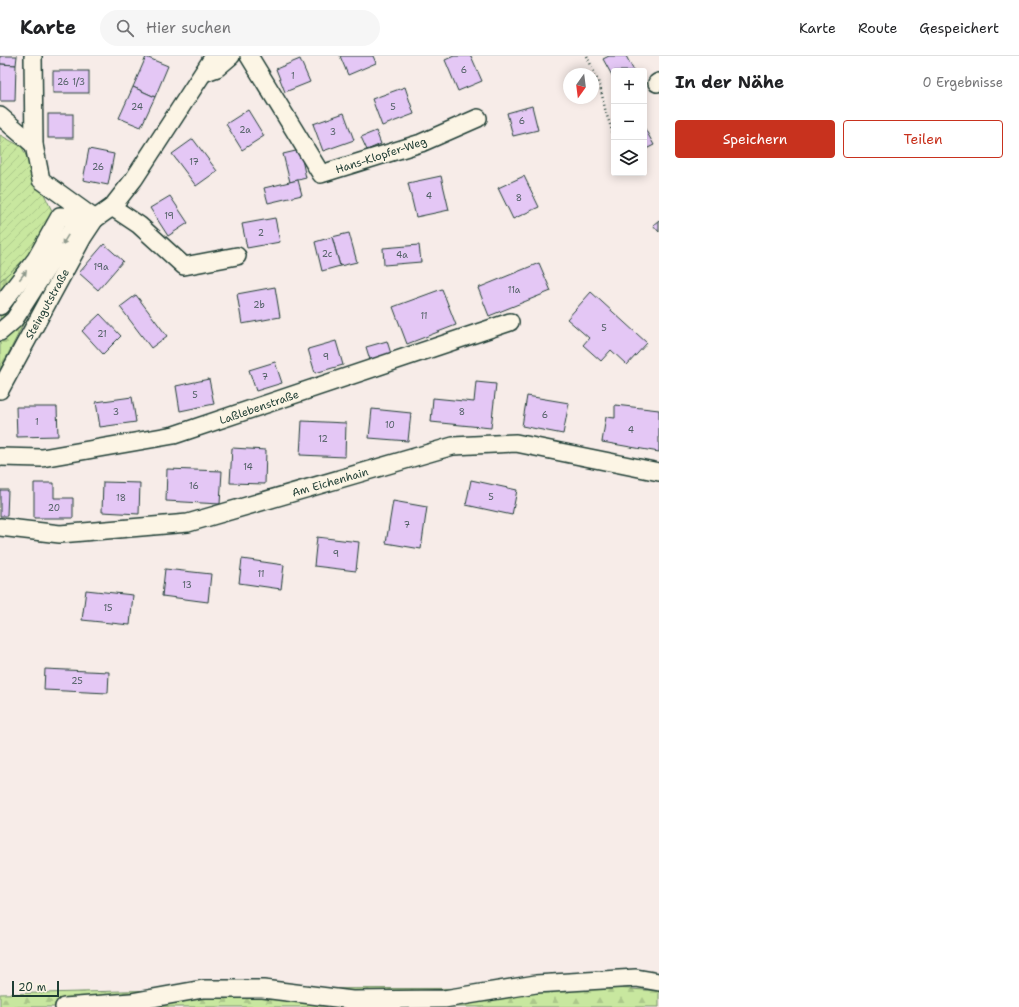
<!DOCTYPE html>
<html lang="de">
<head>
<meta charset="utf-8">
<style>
	:root { --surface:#fff; --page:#f6f6f6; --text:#202124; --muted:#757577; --line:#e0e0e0; --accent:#c8321e }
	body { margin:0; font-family:"Shantell Sans",sans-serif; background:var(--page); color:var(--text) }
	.controls { position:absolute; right:12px; top:12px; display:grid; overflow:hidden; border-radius:4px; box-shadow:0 2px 10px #0003 }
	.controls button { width:36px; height:36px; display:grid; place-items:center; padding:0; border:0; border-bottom:1px solid var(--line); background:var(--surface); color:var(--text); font:20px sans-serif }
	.compass { position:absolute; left:563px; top:12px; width:36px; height:36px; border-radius:50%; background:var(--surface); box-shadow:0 2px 10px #0003; rotate:194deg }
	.scale { position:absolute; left:12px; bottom:10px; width:47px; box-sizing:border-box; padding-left:4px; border:2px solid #1f3d34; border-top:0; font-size:11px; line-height:14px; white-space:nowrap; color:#1f3d34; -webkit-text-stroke:3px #fcf5e5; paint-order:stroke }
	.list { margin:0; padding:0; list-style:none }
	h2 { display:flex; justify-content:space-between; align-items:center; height:52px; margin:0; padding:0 16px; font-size:17px }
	h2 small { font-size:13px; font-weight:400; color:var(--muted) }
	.actions { display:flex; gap:8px; padding:12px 16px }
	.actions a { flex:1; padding:9px 0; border:1px solid var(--accent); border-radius:4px; text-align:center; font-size:14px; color:var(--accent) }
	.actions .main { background:var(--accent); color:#fff }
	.icon { flex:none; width:22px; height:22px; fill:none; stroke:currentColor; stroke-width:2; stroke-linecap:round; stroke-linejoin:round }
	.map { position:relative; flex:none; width:659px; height:951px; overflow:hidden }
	header { display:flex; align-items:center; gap:24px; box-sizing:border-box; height:56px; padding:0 20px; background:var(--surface); border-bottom:1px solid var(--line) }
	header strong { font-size:19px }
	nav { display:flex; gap:22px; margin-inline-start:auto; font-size:14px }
	.search { width:280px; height:36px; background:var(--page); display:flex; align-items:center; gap:10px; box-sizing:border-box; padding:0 14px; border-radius:22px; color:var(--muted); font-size:15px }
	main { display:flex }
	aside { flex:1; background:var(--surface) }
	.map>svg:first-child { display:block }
	.forest { fill:url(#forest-firs); stroke:#74926a }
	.garden { fill:url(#garden-furrows); stroke:#74926a }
	.building { fill:#e4c7f5; stroke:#1f3d34 }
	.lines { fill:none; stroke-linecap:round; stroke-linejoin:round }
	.minor-casing { stroke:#1f3d34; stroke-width:20 }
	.path { stroke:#1f3d34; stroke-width:2.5; stroke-dasharray:1 3; stroke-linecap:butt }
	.minor { stroke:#fcf5e5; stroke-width:17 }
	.oneway { fill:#8e998c }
	.labels { text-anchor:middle; stroke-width:3.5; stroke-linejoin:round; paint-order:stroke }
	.number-label { font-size:9px; fill:#506064 }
	.street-label { font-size:11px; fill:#1f3d34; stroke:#fcf5e5 }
</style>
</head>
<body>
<header>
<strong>Karte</strong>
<div class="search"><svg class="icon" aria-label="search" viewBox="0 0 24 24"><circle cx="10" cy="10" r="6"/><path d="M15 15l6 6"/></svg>Hier suchen</div>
<nav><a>Karte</a><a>Route</a><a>Gespeichert</a></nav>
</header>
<main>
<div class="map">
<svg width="659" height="951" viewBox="0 0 659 951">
	<defs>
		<pattern id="forest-firs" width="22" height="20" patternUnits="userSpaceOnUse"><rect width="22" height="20" fill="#c8e79f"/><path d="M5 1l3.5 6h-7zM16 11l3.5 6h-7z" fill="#abc78a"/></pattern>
		<pattern id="garden-furrows" width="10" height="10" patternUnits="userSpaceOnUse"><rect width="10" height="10" fill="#c8e79f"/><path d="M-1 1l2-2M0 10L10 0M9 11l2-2" fill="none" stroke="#abc78a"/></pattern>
	</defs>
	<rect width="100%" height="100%" fill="#f7ece8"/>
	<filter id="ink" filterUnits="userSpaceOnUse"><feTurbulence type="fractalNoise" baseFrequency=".025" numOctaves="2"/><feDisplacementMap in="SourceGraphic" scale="8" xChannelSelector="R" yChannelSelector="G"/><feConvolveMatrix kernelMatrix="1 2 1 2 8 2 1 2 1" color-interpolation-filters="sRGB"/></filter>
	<g filter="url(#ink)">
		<g class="forest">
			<polygon points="60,172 66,184 0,314 0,225"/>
			<polygon points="616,932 659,935 659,951 0,951 0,938 203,933"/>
		</g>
		<polygon class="garden" points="0,79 22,91 60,172 0,225"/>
		<g class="building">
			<polygon points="0,0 17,0 16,9 0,8"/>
			<polygon points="340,0 373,0 376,7 348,19"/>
			<polygon points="454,0 471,0 482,25 458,35 445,4"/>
			<polygon points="609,0 626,0 634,15 614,15 614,23 603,3"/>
			<polygon points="146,1 168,10 155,41 133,31"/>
			<polygon points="300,3 310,26 285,36 276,13"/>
			<polygon points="0,8 16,9 15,45 0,45"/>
			<rect x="53" y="15" width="36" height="22"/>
			<polygon points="133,31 155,41 141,71 119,62"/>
			<polygon points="405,31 414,58 382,70 372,43"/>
			<polygon points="532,50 538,74 513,80 507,57"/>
			<polygon points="248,54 264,80 242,94 226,68"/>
			<polygon points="344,57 354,84 323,95 313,68"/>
			<rect x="48" y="58" width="25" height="24"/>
			<polygon points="644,71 654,89 644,94"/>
			<polygon points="376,75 381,88 367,94 361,81"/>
			<polygon points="193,83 217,115 196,130 172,98"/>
			<polygon points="89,93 114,98 108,129 83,124"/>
			<polygon points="300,94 306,122 290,126 283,98"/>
			<polygon points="441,120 449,154 416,161 408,127"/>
			<polygon points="524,120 539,151 513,163 498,132"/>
			<polygon points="298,124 302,139 268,147 264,132"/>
			<polygon points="170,140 188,167 168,180 150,152"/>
			<polygon points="275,162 280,186 247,192 242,168"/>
			<polygon points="659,164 659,176 653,169"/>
			<polygon points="349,177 357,206 340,210 332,181"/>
			<polygon points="332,181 340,210 322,215 315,186"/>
			<polygon points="104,188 123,205 98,234 79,217"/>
			<polygon points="419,189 421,206 384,209 383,192"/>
			<polygon points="539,207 551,235 489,260 478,232"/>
			<polygon points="275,231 280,261 242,268 237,238"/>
			<polygon points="442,233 456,269 407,288 393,251"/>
			<polygon points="591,236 647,287 627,309 611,294 601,305 583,289 589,282 567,263"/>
			<polygon points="136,239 167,280 151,292 120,251"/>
			<polygon points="100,258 121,280 103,298 82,275"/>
			<polygon points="336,285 343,309 315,317 308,293"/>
			<polygon points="387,285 392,301 371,307 366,291"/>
			<polygon points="275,306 282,327 256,335 249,314"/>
			<polygon points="209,323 214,348 180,355 176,330"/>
			<polygon points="476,326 496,328 491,372 431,366 433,342 474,346"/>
			<polygon points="527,340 569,347 563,378 522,370"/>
			<polygon points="132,341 136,366 100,371 96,346"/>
			<polygon points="615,349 659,354 659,396 602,386 606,361 615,362"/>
			<polygon points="16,351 57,351 58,380 17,381"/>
			<polygon points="372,353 411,357 408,385 369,382"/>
			<polygon points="302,365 346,367 345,401 300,399"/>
			<polygon points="232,392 266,394 265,428 230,427"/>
			<polygon points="167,413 222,415 220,448 166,445"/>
			<polygon points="471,424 517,434 512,459 466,449"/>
			<polygon points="103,426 140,427 139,458 102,456"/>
			<polygon points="34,427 54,427 54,442 73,442 73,462 34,462"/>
			<polygon points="0,434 8,434 7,460 0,460"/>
			<polygon points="393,445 427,451 421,493 386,487"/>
			<polygon points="317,481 359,486 356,515 314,510"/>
			<polygon points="242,503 284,509 281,533 239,527"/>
			<polygon points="165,513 211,518 208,546 162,540"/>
			<polygon points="86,534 133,539 130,569 82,564"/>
			<polygon points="45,613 109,616 108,637 44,634"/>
		</g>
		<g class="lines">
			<g class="minor-casing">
				<g id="minor">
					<polyline points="33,0 34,89 41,124 95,163"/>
					<polyline points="249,0 321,118 421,87 478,62"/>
					<polyline points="206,16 217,12 231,0"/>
					<polyline points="657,27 659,26"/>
					<polyline points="0,60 34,89"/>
					<polyline points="112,151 139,169 184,210 237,200"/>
					<polyline points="0,250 36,203 60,160 93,162"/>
					<polyline points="0,276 14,264 72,173 95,163 112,151 134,123 214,0"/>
					<polyline points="0,334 83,181 95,163"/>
					<polyline points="0,401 42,402 174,379 510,266"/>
					<polyline points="0,471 60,478 188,467 453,390 516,387 659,416"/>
					<polyline points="64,951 131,946 203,933 263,933 352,944 444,943 536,928 636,922 659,926"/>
				</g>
			</g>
			<polyline class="path" points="587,0 600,30 606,57 614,80"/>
			<use href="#minor" class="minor"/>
		</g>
		<defs><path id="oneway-solid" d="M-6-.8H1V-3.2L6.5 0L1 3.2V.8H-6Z"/></defs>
		<g class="oneway">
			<use href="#oneway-solid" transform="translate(65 184) rotate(122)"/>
			<use href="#oneway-solid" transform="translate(23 219) rotate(-53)"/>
		</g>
	</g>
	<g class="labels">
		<g class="number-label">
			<text x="464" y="17">6</text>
			<text x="293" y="23">1</text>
			<text x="71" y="29">26 1/3</text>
			<text x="137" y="54">24</text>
			<text x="393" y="54">5</text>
			<text x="522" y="68">6</text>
			<text x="245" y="77">2a</text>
			<text x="333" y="79">3</text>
			<text x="194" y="109">17</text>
			<text x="98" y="114">26</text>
			<text x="429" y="143">4</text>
			<text x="519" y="145">8</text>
			<text x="169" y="163">19</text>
			<text x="261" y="180">2</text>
			<text x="327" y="201">2c</text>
			<text x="402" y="202">4a</text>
			<text x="101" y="214">19a</text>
			<text x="514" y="237">11a</text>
			<text x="259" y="252">2b</text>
			<text x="424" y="263">11</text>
			<text x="604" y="275">5</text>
			<text x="102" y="281">21</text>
			<text x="326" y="304">9</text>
			<text x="265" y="324">7</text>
			<text x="195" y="342">5</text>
			<text x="116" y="359">3</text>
			<text x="462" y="359">8</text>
			<text x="545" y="362">6</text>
			<text x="37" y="369">1</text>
			<text x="390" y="372">10</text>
			<text x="631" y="377">4</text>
			<text x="323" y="386">12</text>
			<text x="248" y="414">14</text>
			<text x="194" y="433">16</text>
			<text x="491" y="444">5</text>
			<text x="121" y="445">18</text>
			<text x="54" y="455">20</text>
			<text x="407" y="472">7</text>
			<text x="336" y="501">9</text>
			<text x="261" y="521">11</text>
			<text x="187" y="532">13</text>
			<text x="108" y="555">15</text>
			<text x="77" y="628">25</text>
		</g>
		<g class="street-label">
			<text transform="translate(381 99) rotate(-18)" y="4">Hans-Klopfer-Weg</text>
			<text transform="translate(47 248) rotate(-61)" y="4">Steingutstraße</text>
			<text transform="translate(259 351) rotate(-19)" y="4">Laßlebenstraße</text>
			<text transform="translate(330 426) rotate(-16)" y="4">Am Eichenhain</text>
		</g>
	</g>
</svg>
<div class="controls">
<button>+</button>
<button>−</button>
<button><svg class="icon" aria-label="layers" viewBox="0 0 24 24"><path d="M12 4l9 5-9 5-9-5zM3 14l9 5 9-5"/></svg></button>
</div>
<svg class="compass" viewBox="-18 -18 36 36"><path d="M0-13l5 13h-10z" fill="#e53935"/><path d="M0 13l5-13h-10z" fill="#757577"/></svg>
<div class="scale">20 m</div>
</div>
<aside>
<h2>In der Nähe<small>0 Ergebnisse</small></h2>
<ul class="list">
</ul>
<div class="actions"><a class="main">Speichern</a><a>Teilen</a></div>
</aside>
</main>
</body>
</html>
